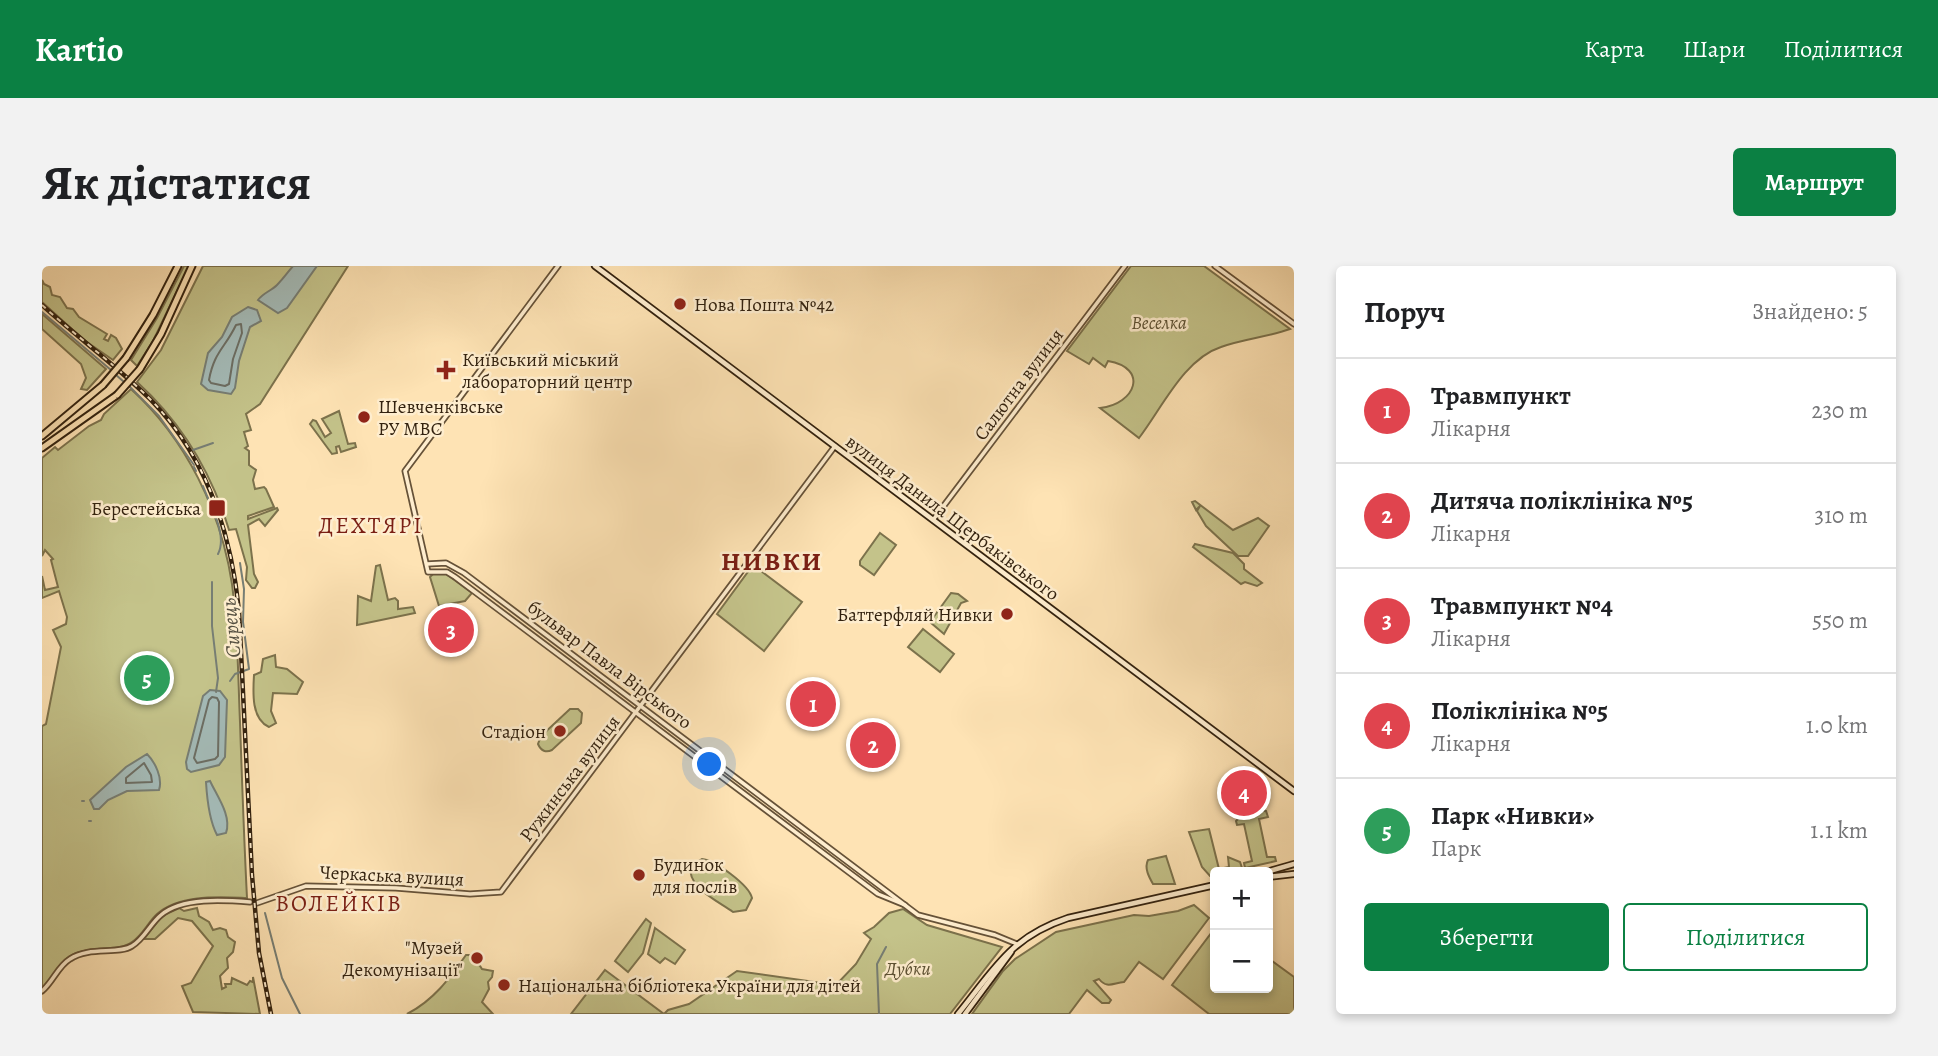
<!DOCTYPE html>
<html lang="uk">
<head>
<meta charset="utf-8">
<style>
	:root { --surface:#fff; --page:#f2f2f2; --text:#202124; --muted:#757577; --line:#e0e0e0; --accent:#0b8043 }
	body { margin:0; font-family:Alegreya,serif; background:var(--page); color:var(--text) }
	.controls { position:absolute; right:21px; bottom:21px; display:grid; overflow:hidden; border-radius:7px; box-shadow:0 4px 10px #0003 }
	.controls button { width:63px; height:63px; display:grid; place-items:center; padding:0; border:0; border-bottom:2px solid var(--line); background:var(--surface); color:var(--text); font:35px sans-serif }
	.you { position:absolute; left:668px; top:499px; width:24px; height:24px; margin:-18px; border:5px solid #fff; border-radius:50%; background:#1a73e8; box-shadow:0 0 0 10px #1a73e833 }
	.badge { display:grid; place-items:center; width:46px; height:46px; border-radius:50%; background:var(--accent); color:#fff; font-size:23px; font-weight:700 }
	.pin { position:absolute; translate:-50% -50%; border:4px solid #fff; box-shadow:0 2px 7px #0006 }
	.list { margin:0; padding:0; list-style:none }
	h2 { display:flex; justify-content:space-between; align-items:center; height:91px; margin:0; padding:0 28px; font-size:30px }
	h2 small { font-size:23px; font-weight:400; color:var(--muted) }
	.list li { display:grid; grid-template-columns:46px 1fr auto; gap:21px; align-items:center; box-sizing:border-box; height:105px; padding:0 28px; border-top:2px solid var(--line) }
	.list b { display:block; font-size:26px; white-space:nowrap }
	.list p { margin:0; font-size:23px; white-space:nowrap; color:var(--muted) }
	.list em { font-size:23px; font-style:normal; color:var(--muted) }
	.actions { display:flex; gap:14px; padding:21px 28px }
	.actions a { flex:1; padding:16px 0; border:2px solid var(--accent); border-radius:7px; text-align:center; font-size:24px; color:var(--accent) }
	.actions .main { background:var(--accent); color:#fff }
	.map { position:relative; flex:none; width:1252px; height:748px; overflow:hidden; border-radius:7px }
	header { display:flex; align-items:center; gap:42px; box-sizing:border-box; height:98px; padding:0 35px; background:var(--accent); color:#fff }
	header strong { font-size:33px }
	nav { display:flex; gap:38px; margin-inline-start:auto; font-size:24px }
	.intro { display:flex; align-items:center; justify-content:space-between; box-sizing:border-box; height:168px; padding:0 42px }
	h1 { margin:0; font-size:49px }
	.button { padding:18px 32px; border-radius:7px; background:var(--accent); color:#fff; font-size:24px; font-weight:700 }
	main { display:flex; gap:42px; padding:0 42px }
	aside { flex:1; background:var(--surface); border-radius:7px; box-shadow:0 4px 10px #0003 }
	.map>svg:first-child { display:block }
	.green { fill:#c4c38a; stroke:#7c724c; stroke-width:2 }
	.water { fill:#a4bbb8; stroke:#777e74; stroke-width:2 }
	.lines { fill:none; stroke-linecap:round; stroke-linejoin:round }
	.shore { stroke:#6c6e64; stroke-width:2 }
	.stream { stroke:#777e74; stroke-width:2 }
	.tertiary-casing { stroke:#665238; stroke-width:7 }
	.secondary-casing { stroke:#33220f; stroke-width:8 }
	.primary-casing { stroke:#33220f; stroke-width:9 }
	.tertiary { stroke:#feedce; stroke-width:3.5 }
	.secondary { stroke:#feedce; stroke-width:4.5 }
	.primary { stroke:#fee3b4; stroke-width:5 }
	.rail-casing { stroke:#33220f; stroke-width:4.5 }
	.rail { stroke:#feedce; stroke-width:2; stroke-dasharray:5; stroke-linecap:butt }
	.primary-bridge-casing { stroke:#33220f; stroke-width:9; stroke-linecap:butt }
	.primary-bridge { stroke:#fee3b4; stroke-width:5 }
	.poi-dot { fill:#8f2418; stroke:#feedce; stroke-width:2.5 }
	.labels { text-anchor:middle; stroke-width:5; stroke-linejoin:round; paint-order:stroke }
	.poi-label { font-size:19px; fill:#33220f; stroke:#feedce; text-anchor:start }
	.park-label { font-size:19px; font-style:italic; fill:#5e5234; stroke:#feedce }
	.street-label { font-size:19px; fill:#33220f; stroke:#feedce }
	.water-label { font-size:21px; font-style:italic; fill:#555042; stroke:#feedce }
	.quarter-label { font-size:23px; letter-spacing:2px; fill:#7a1f14; stroke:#feedce }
	.district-label { font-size:26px; font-weight:bold; letter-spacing:2px; fill:#7a1f14; stroke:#feedce }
</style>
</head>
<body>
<header>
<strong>Kartio</strong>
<nav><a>Карта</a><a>Шари</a><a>Поділитися</a></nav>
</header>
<div class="intro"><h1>Як дістатися</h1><a class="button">Маршрут</a></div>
<main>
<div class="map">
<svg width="1252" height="748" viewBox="0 0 1252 748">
	<rect width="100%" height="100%" fill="#fee3b4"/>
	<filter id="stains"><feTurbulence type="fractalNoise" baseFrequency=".00286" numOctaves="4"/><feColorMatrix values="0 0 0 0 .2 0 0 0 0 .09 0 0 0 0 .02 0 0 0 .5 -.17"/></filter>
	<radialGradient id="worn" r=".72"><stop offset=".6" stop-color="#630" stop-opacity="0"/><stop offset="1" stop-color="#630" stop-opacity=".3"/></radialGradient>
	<g class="green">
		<polygon points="142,0 147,0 111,75 95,100 89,94 115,52"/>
		<path d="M161,0h145l-88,138 -14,10 5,16 -7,2 4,14 -3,2 4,3v14l7,5 -3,10 2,9 9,-2 2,2 8,18 -26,9v3l29,-11 1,2 -13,16 -6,-7 -11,6 6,49 4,8 -3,6h-3l-6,-8 1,-13 -11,-38 -7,1c-17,-56 -48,-108 -92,-148l24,-32z"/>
		<path d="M1089,0h73l86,63c-22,8 -47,10 -69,18 -37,12 -59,61 -82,91l-39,-30c36,-4 49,-40 8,-47l-3,6 -12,-9 -4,6 -22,-13z"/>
		<polygon points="0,14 2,18 8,21 10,29 18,31 25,42 31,43 37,51 65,68 62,73 66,75 69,69 74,72 80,83 71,94 42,74 0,36"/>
		<polygon points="0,48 64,103 45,124 39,123 44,112 39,98 0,63"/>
		<path d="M89,123c55,50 90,122 101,195 6,45 6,93 8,138 2,59 4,117 7,176 -28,-1 -67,-4 -90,16 -9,8 -14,21 -25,28 -13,10 -40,3 -58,12 -15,7 -20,24 -32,35v-263l4,-2 15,-77 -8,-17 13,-6 1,-7 -8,-26 -17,7v-22l3,14 13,-3 -7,-27 2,-1 -8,-9 -3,6v-98l13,-11 3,3 31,-24 12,-6 3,-6z"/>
		<polygon points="297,145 306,178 313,177 314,181 299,186 297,180 294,181 295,187 290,188 268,158 271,154 274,155 283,171 289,167 280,153"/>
		<polygon points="1153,235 1191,264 1216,252 1227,260 1206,290 1196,290 1164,260 1155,245 1158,240 1154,244 1150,236"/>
		<polygon points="838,267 854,279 832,309 818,299 818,295"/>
		<polygon points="1153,278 1191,287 1202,298 1202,303 1220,317 1215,320 1203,316 1199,318 1151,281"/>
		<polygon points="338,299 346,334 353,332 356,335 356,343 371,341 373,347 315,359 316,330 329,335 334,300"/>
		<polygon points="711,299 760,336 722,385 675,348"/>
		<polygon points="392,307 403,307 430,327 423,335 397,340 388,311"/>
		<polygon points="909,327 916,328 925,335 919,337 902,368 888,356"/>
		<polygon points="881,363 912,388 898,406 866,381"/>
		<path d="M233,389l1,12 11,2 16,13 -6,12 -24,-1 -2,18 5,12 -7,4c-18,-8 -16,-35 -15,-52l7,-3 2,-13z"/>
		<path d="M528,443h8l4,4 -1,10 -29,27c-6,3 -11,1 -14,-6l3,-8z"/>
		<polygon points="1206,543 1224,545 1226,551 1217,553 1225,591 1233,591 1234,595 1203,602 1202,597 1210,595 1202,558 1195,559 1194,555"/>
		<polygon points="1167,563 1177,603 1187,601 1186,591 1198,596 1200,602 1173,606 1173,609 1168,610 1160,601 1147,566"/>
		<path d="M1124,590l9,28h-22c-4,-7 -9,-16 -5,-24z"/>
		<path d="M660,593c13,1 47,26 50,39l-6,12 -13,2c-15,-11 -47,-25 -42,-46z"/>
		<path d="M1152,639l15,13 -46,61 -24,-17 -15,20c-11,1 -17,7 -25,-3l-5,2 17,19 -2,3h-7l-15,-13 -18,24h-97l31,-43 12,-12 41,-27 78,-17 15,1 29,-5z"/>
		<polygon points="137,642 142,645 155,642 157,650 167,656 171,664 178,662 184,664 186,671 193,676 191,686 185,692 186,702 178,710 180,723 184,721 183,718 189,718 190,712 205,719 208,715 211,716 211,711 218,748 151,746 140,720 149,717 171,680 150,655 136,652 113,673 102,673 120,650"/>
		<polygon points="861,643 885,659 960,681 908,748 622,748 626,744 647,738 695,705 794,719 814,698 829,673 822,667 832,661 847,647"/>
		<polygon points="604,653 609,657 601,687 586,706 573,695"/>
		<polygon points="613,662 643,684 633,698 623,692 618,697 606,688"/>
		<polygon points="1173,662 1173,722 1226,722 1226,692 1252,711 1252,748 1167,748 1130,719"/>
		<path d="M424,689h7l9,14 11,2 -1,6 -4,5 1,7 -7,13 11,12h-86c27,-14 42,-35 59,-59z"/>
		<polygon points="563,704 622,748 529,748"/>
	</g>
	<g class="water">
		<path d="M251,0h24l-30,42 -9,5 -20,-13c5,-7 13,-9 19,-15 6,-6 11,-13 16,-19z"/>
		<polygon points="206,41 215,44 219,55 208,61 197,95 193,122 189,128 166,124 159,118 166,87 180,71 190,51"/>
		<polygon points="168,424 178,425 185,434 183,491 177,499 149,506 145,503 144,496 161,430"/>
		<path d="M105,488c8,8 16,24 12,36l-32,1 -19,9 -9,9h-5l-4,-9 36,-33z"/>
		<path d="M168,515c7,15 22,35 16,52l-9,2c-8,-15 -10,-36 -11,-53z"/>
	</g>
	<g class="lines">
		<g class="shore">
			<path d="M199,58l1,9 -9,26 -4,25 -4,2 -14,-3 -2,-3c5,-28 16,-32 27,-55z"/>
			<polygon points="170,431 175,432 177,436 176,490 173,493 155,497 152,492 167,434"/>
			<polygon points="102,497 109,509 110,516 84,517 84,512"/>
		</g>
		<g class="stream">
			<polyline points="0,46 69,104"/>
			<polyline points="73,108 82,116"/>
			<polyline points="86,119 117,150 152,199"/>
			<polyline points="151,184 171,177"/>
			<polyline points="152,201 154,205"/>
			<path d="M161,220c7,19 25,49 15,68"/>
			<polyline points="170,316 170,360 176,412 174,426"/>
			<polyline points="188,415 193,408 207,403 201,356 202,323 198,297"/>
			<polyline points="40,535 42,535"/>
			<polyline points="47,555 49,555"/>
			<polyline points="223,647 240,712 258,748"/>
			<polyline points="837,748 835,698 844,681"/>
		</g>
		<g class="tertiary-casing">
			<g id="tertiary">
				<polyline points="516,0 363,205 386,306 405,306 413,311 836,628 863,639"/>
				<polyline points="1173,0 1252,58"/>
				<polyline points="891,254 1083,0"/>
				<polyline points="385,298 404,297 422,307 876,649 953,669 975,678"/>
				<polyline points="215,637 264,620 354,622 428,628 459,626 793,180"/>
				<path d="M0,725c11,-9 16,-25 28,-32 19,-13 48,-4 62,-13 12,-7 18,-22 29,-31 21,-18 63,-15 89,-13"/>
			</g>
		</g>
		<g class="secondary-casing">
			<g id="secondary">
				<polyline points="553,0 1252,525"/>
				<polyline points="1224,606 1252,598"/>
				<polyline points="1226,611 1252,608"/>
				<path d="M916,748c36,-44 52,-77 110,-96l147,-33"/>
				<polyline points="923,748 969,686"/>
			</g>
		</g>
		<g class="primary-casing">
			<g id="primary">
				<polyline points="84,92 111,49 136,0"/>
				<polyline points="98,103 119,68 150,0"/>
				<polyline points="0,170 61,119"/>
				<polyline points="0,182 75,129"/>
			</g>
		</g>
		<use href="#tertiary" class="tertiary"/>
		<use href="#secondary" class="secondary"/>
		<use href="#primary" class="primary"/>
		<g class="rail-casing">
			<g id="rail">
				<path d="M0,39c35,32 75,61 108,94 57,58 81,133 89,212l13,264 7,78 12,61"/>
				<polyline points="76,130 98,104"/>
			</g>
		</g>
		<use href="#rail" class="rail"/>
		<g class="primary-bridge-casing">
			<g id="primary-bridge">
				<polyline points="61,119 84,92"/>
				<polyline points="75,129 98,103"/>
			</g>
		</g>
		<use href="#primary-bridge" class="primary-bridge"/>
	</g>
	<g class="poi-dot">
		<circle cx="638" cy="38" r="7"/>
		<path d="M400.5 93.5h7v7h7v7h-7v7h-7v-7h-7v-7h7z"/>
		<circle cx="322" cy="151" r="7"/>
		<rect x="166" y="233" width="18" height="18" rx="3.5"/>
		<circle cx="965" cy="348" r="7"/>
		<circle cx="518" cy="465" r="7"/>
		<circle cx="597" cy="609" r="7"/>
		<circle cx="435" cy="692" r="7"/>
		<circle cx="462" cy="719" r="7"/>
	</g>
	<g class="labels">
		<g class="poi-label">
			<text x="652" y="45">Нова Пошта №42</text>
			<text x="420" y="100">Київський міський<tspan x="420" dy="22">лабораторний центр</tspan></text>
			<text x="336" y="147">Шевченківське<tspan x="336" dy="22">РУ МВС</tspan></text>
			<text x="159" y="249" text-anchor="end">Берестейська</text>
			<text x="951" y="355" text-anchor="end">Баттерфляй Нивки</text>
			<text x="504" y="472" text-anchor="end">Стадіон</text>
			<text x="611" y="605">Будинок<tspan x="611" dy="22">для послів</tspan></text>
			<text x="421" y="688" text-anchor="end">"Музей<tspan x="421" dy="22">Декомунізації"</tspan></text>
			<text x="476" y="726">Національна бібліотека України для дітей</text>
		</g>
		<g class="park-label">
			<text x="1117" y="63">Веселка</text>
			<text x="866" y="709">Дубки</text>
		</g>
		<g class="street-label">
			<text transform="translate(976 118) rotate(-53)" y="7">Салютна вулиця</text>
			<text transform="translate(911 251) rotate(37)" y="7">вулиця Данила Щербаківського</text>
			<text transform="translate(568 398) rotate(37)" y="7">бульвар Павла Вірського</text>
			<text transform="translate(527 512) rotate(-53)" y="7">Ружинська вулиця</text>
			<text transform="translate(350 609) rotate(3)" y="7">Черкаська вулиця</text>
		</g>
		<g class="water-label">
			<text transform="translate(189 362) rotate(-95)" y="7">Сирець</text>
		</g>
		<g class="quarter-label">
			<text x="329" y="267">ДЕХТЯРІ</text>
			<text x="297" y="645">ВОЛЕЙКІВ</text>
		</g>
		<g class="district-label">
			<text x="730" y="304">НИВКИ</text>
		</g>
	</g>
	<rect width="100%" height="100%" filter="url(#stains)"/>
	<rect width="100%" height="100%" fill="url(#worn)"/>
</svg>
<div class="controls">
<button>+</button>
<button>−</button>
</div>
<div class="you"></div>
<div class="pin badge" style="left:771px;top:438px;background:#e0444e">1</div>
<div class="pin badge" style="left:831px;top:479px;background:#e0444e">2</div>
<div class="pin badge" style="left:409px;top:364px;background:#e0444e">3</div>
<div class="pin badge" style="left:1202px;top:527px;background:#e0444e">4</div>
<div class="pin badge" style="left:105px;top:412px;background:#2e9e5b">5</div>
</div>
<aside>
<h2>Поруч<small>Знайдено: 5</small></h2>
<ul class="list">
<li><span class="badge" style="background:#e0444e">1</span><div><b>Травмпункт</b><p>Лікарня</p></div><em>230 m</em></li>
<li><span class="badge" style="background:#e0444e">2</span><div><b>Дитяча поліклініка №5</b><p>Лікарня</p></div><em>310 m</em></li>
<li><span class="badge" style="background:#e0444e">3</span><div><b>Травмпункт №4</b><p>Лікарня</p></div><em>550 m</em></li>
<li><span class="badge" style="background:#e0444e">4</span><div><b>Поліклініка №5</b><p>Лікарня</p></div><em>1.0 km</em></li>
<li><span class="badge" style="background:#2e9e5b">5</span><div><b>Парк «Нивки»</b><p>Парк</p></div><em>1.1 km</em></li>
</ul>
<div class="actions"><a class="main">Зберегти</a><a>Поділитися</a></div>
</aside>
</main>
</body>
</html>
